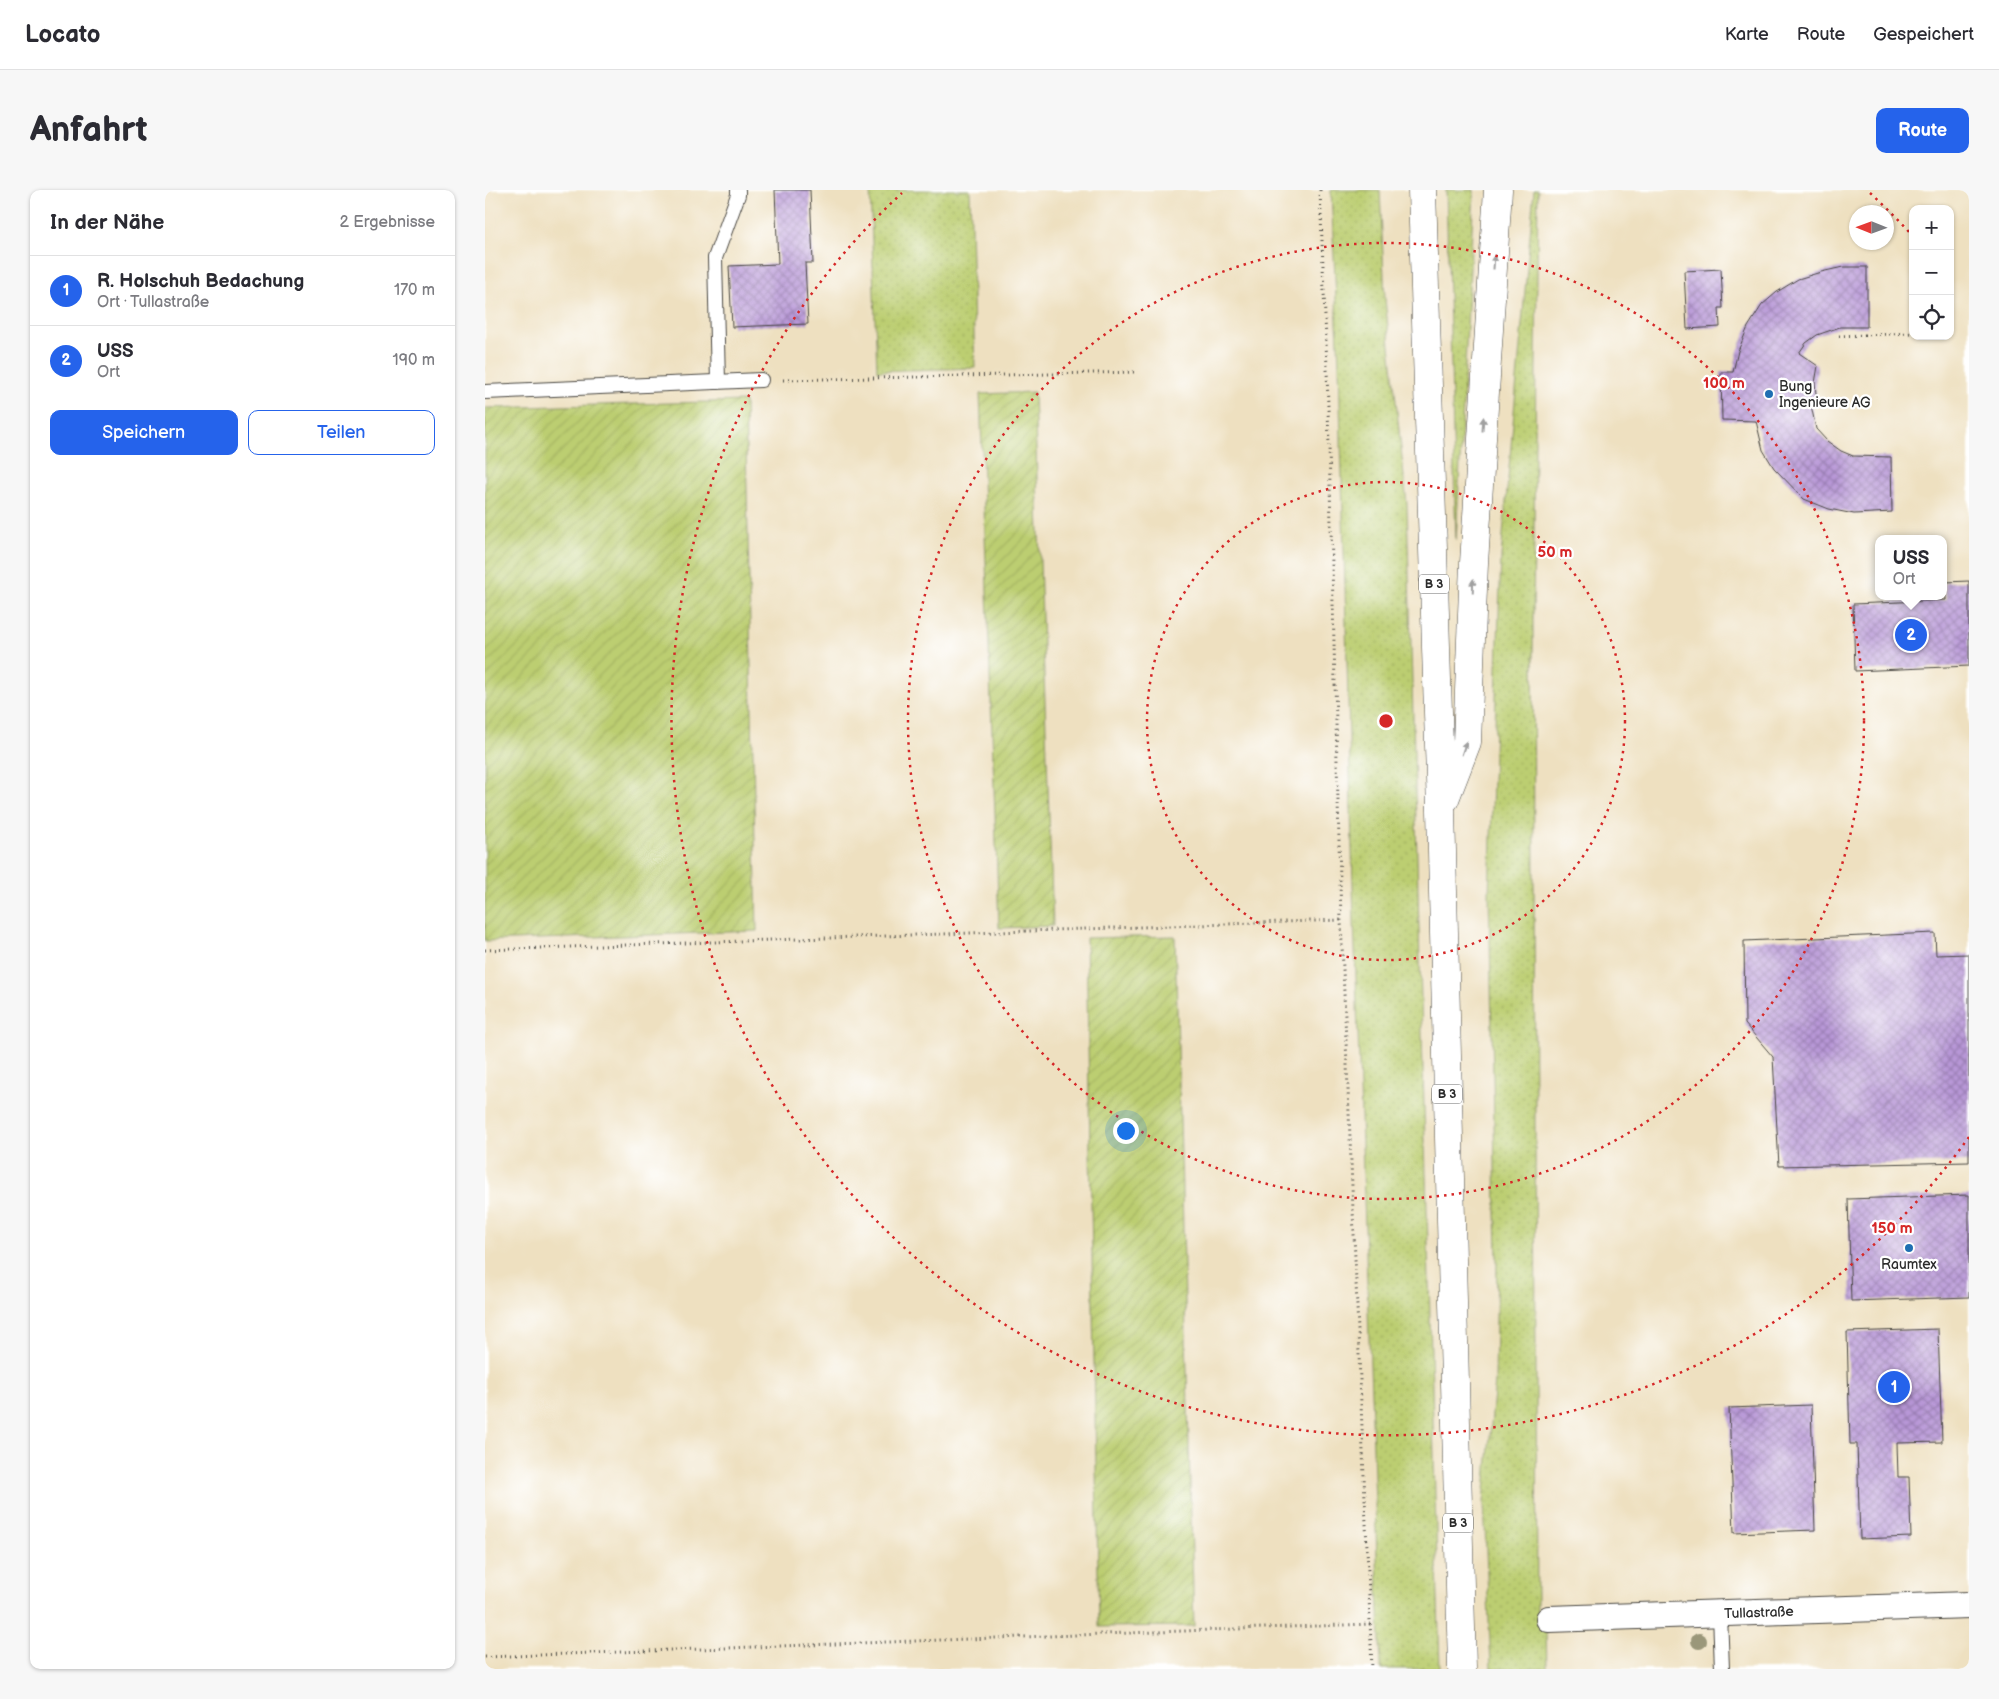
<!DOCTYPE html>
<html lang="de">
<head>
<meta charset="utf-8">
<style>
	:root { --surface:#fff; --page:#f7f7f7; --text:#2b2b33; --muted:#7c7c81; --line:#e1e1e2; --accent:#2563eb }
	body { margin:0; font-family:"Balsamiq Sans",sans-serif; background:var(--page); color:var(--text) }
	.controls { position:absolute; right:15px; top:15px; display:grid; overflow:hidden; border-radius:10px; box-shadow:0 1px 4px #0004 }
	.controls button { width:45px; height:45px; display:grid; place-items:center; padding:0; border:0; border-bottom:1px solid var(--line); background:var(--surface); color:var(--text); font:25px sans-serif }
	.compass { position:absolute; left:1364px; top:15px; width:45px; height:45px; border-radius:50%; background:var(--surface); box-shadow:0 1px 4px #0004; rotate:271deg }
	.you { position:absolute; left:640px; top:940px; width:18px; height:18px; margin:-12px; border:4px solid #fff; border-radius:50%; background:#1a73e8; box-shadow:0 0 0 8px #1a73e833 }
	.badge { display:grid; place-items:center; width:32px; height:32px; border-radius:50%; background:var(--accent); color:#fff; font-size:16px; font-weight:700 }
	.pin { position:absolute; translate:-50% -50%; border:2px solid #fff; box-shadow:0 1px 5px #0006 }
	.popup { position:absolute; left:1390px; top:345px; width:72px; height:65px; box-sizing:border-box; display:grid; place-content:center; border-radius:10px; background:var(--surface); filter:drop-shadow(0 1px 4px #0005); font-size:16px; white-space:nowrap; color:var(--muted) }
	.popup b { font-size:19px; color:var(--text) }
	.popup::after { content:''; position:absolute; left:50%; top:100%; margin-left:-10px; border:10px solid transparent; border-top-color:var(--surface) }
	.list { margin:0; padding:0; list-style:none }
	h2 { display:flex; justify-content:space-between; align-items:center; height:65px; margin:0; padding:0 20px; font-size:21px }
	h2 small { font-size:16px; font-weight:400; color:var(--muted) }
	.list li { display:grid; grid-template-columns:32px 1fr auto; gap:15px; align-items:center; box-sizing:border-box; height:70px; padding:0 20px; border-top:1px solid var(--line) }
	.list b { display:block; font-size:19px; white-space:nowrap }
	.list p { margin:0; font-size:16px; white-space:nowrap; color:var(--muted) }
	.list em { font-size:16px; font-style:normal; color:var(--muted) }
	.actions { display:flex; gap:10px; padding:15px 20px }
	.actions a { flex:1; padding:11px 0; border:1px solid var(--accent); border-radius:10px; text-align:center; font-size:18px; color:var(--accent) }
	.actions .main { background:var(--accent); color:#fff }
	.icon { flex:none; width:28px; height:28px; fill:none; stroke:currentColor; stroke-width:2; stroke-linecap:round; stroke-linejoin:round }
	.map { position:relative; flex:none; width:1484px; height:1479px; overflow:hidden; border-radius:10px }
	header { display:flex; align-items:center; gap:30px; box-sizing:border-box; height:70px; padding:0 25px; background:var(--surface); border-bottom:1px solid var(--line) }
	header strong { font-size:24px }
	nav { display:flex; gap:28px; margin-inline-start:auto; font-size:18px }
	.intro { display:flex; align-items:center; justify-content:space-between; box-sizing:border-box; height:120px; padding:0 30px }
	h1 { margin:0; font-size:35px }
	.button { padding:12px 22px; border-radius:10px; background:var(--accent); color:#fff; font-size:18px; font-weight:700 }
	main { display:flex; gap:30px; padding:0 30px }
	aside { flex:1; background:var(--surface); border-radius:10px; box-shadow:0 1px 4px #0004 }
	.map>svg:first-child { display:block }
	.grass { fill:url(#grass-dots); stroke:#747c4e }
	.garden { fill:url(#garden-furrows); stroke:#747c4e }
	.building { fill:url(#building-cross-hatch) }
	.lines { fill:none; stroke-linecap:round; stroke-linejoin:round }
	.lane-casing { stroke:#484641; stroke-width:16 }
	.street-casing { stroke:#484641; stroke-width:28 }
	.primary-casing { stroke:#484641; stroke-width:29 }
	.path { stroke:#484641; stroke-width:3; stroke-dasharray:1 4; stroke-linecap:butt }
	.lane { stroke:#fff; stroke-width:14 }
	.street { stroke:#fff; stroke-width:26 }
	.primary { stroke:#fff; stroke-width:28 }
	.tree { fill:#9a977a }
	.oneway { fill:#a0a0a0 }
	.ring { fill:none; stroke:#d62828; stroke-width:2.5; stroke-dasharray:2.5 5 }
	.poi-dot { fill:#1f6fb2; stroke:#fff; stroke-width:2 }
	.labels { text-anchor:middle; stroke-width:4.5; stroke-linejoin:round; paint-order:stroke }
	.shield { fill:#fff; stroke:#6b6b6b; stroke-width:1 }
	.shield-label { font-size:12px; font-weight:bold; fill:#2b2b2b }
	.poi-label { font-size:14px; fill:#2b2b2b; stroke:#fff; text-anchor:start }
	.street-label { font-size:14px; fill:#2b2b2b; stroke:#fff }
	.centre { fill:#d62828; stroke:#fff; stroke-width:2.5 }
	.ring-label { font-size:15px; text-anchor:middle; font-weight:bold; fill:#d62828; stroke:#fff; stroke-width:4.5; stroke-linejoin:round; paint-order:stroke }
</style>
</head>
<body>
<header>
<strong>Locato</strong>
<nav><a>Karte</a><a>Route</a><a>Gespeichert</a></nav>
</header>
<div class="intro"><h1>Anfahrt</h1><a class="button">Route</a></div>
<main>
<aside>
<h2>In der Nähe<small>2 Ergebnisse</small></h2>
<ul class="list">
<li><span class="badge">1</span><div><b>R. Holschuh Bedachung</b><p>Ort · Tullastraße</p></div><em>170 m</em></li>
<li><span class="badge">2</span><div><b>USS</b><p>Ort</p></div><em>190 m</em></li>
</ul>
<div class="actions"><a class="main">Speichern</a><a>Teilen</a></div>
</aside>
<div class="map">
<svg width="1484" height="1479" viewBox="0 0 1484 1479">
	<defs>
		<pattern id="grass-dots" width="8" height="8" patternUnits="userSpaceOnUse" patternTransform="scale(1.25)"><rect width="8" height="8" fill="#bcce71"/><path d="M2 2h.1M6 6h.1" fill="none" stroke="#a2b162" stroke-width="1.8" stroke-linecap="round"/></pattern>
		<pattern id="garden-furrows" width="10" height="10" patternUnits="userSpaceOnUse" patternTransform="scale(1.25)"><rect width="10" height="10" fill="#bcce71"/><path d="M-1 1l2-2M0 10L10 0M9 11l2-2" fill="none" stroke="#a2b162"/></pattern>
		<pattern id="building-cross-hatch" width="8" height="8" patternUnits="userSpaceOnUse" patternTransform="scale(1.25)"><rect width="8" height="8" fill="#b897d7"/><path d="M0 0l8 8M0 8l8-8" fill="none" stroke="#967baf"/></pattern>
	</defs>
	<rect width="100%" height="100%" fill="#fff"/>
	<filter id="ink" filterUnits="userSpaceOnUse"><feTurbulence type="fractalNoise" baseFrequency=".02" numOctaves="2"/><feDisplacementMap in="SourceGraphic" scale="10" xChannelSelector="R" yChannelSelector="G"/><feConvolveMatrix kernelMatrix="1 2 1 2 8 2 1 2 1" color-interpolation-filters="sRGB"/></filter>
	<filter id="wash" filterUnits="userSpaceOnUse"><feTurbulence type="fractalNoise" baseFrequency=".0096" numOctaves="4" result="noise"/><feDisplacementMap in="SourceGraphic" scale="20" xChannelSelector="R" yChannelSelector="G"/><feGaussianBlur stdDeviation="1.12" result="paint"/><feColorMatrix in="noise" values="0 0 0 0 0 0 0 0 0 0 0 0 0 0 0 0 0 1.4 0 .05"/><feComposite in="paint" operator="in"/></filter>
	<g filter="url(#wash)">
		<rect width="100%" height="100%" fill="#eee0c0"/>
		<g class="grass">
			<polygon points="385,0 485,0 490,178 392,181"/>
			<polygon points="846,0 895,0 900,109 922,314 955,1479 896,1479 869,732 854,176"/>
			<polygon points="961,0 989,0 971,351"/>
			<polygon points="1049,0 1053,0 1048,430 1052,1422 1061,1441 1062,1479 1006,1479 999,1312 1010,1191 1012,1068 1004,704 1016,367"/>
		</g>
		<g class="garden">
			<polygon points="549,202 568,736 514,738 495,204"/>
			<polygon points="260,211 272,741 0,751 0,218"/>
			<polygon points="690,746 709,1436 614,1437 601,748"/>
		</g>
		<g id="blocks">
			<g class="building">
				<polygon points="290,0 325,0 328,73 320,73 323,134 247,137 244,76 293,74"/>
				<polygon points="1358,77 1382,77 1382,137 1355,137 1332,145 1321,153 1314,163 1333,176 1330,193 1332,215 1326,215 1331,239 1342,251 1356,261 1368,266 1406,267 1407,322 1369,324 1344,319 1319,309 1289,278 1278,260 1271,231 1237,230 1236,182 1248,182 1253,161 1263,137 1277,115 1292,102 1313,89 1336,82"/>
				<polygon points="1236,79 1238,118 1234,118 1235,137 1202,139 1199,81"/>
				<polygon points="1484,391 1484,476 1370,481 1368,414 1461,410 1460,392"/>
				<polygon points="1450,743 1451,765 1484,764 1484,972 1294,976 1288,867 1260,834 1259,751"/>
				<polygon points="1484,1005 1484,1107 1366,1111 1363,1009"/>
				<polygon points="1453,1139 1457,1252 1412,1253 1413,1287 1424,1287 1426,1347 1375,1349 1372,1254 1365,1254 1362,1142"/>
				<polygon points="1326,1215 1330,1340 1249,1343 1244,1218"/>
			</g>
		</g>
	</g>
	<g filter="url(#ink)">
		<use href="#blocks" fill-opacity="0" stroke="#484641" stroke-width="1"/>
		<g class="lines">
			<g class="lane-casing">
				<g id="lane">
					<polyline points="233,192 230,68 253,5 253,0"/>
					<polyline points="0,202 276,190"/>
					<polyline points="1235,1424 1237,1479"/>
				</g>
			</g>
			<g class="street-casing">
				<g id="street">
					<path id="s1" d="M1064,1429l420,-14"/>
				</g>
			</g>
			<g class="primary-casing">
				<g id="primary">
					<polyline points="937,0 956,620 977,1479"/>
					<polyline points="960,609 982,552 989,373 1013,0"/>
				</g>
			</g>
			<g class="path">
				<polyline points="835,0 842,177 856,730 887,1479"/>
				<polyline points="1354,146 1428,143"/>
				<polyline points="298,190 652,182"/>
				<polyline points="0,760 856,730"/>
				<polyline points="0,1467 886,1434"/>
			</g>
			<use href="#lane" class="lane"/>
			<use href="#street" class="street"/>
			<use href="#primary" class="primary"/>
		</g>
		<circle class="tree" cx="1214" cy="1451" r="8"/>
		<defs><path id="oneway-solid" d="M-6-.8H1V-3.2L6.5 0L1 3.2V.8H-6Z" transform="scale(1.25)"/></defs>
		<g class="oneway">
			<use href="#oneway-solid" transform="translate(1009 72) rotate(-86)"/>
			<use href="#oneway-solid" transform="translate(998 234) rotate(-86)"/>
			<use href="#oneway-solid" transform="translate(988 396) rotate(-88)"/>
			<use href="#oneway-solid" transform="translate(979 558) rotate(-71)"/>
		</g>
	</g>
	<g class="ring">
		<circle cx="901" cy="531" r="239"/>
		<circle cx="901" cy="531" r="478"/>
		<path d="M1484 947A716 716 0 1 1 417 3M1385 3A716 716 0 0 1 1425 43"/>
	</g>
	<g class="poi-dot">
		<circle cx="1284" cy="204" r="5"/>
		<circle cx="1424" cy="1058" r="5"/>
	</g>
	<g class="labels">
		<g class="shield">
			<rect x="934" y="384.5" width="30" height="19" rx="4"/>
			<rect x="947" y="894.5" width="30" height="19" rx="4"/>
			<rect x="958" y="1323.5" width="30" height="19" rx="4"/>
		</g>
		<g class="shield-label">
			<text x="949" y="398">B 3</text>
			<text x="962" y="908">B 3</text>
			<text x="973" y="1337">B 3</text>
		</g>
		<g class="poi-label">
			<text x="1294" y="201">Bung<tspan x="1294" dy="16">Ingenieure AG</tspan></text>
			<text x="1424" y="1079" text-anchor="middle">Raumtex</text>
		</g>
		<g class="street-label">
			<text dy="5" stroke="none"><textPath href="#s1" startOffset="210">Tullastraße</textPath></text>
		</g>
	</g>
	<circle cx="901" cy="531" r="8" class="centre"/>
	<g class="ring-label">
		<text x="1239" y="198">100 m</text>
		<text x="1070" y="367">50 m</text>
		<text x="1407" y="1043">150 m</text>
	</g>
</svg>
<div class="controls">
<button>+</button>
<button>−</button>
<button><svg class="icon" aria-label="locate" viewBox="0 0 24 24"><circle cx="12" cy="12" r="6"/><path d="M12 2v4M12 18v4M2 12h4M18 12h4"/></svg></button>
</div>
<svg class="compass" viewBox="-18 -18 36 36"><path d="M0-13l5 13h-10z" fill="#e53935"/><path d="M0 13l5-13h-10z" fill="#7c7c81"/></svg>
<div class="you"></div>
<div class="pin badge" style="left:1409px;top:1197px">1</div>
<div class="pin badge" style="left:1426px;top:445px">2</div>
<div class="popup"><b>USS</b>Ort</div>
</div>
</main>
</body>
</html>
